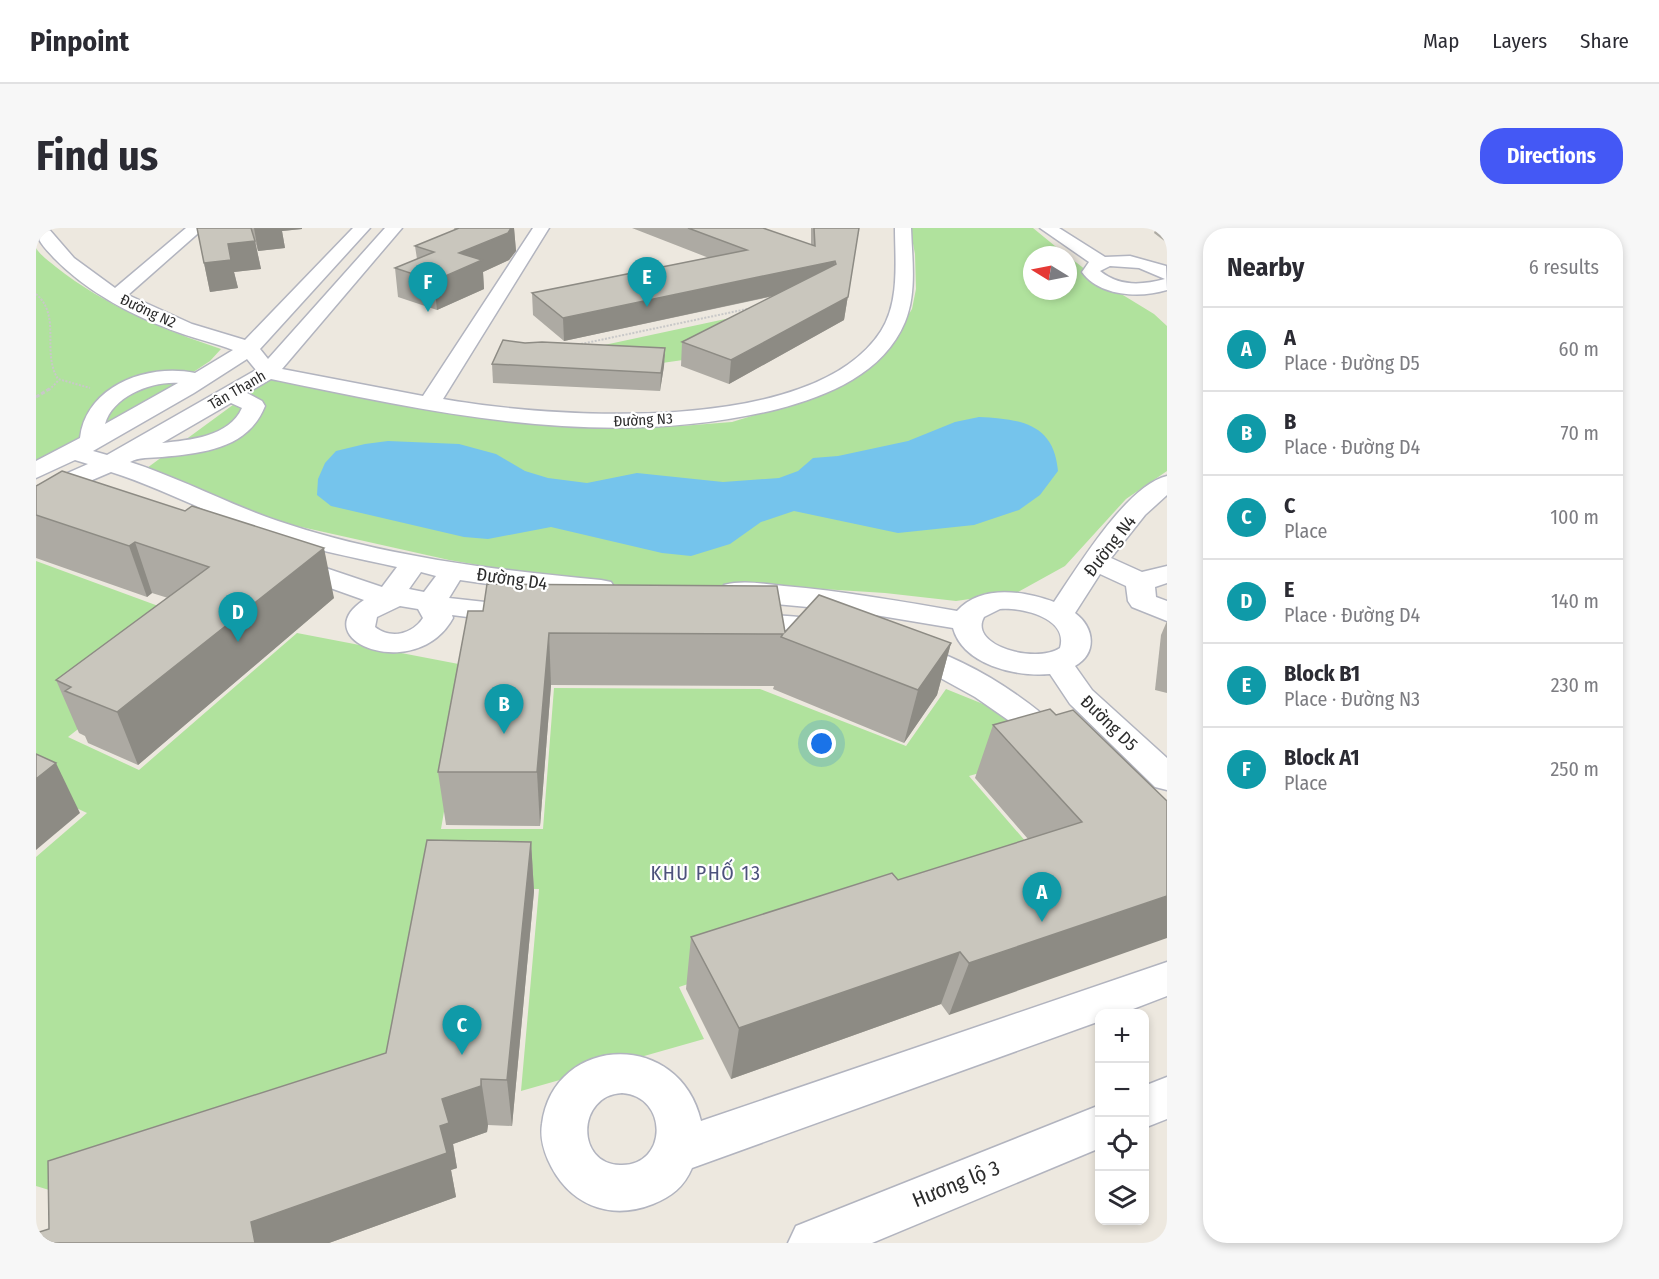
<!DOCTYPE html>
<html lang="en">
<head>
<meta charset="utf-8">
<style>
	:root { --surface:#fff; --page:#f7f7f7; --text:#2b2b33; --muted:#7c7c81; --line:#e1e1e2; --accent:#4458f5 }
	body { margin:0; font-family:"Fira Sans Condensed",sans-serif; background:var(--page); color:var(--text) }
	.controls { position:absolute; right:18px; bottom:18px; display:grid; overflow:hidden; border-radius:12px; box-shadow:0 3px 9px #0003 }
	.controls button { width:54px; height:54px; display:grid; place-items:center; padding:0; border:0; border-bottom:2px solid var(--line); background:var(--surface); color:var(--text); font:30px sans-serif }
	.compass { position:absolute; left:987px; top:18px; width:54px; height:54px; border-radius:50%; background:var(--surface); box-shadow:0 3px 9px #0003; rotate:280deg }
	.you { position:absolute; left:786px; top:516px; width:21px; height:21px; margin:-15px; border:4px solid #fff; border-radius:50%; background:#1a73e8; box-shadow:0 0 0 9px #1a73e833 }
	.badge { display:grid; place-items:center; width:39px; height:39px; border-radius:50%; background:var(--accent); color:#fff; font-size:20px; font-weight:700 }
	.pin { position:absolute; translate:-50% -50px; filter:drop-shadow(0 2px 3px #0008) }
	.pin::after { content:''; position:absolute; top:32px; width:21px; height:18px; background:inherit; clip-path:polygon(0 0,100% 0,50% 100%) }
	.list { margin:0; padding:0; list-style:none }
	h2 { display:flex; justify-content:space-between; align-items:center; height:78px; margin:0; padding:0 24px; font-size:26px }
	h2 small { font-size:20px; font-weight:400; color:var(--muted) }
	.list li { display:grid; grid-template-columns:39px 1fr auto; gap:18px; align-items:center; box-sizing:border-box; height:84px; padding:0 24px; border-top:2px solid var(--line) }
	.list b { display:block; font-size:22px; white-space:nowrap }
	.list p { margin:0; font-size:20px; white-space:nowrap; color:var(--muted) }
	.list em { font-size:20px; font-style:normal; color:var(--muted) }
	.icon { flex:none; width:33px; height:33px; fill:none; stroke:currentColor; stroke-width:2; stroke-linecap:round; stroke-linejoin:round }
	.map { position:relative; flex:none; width:1131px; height:1015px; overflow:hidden; border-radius:24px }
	header { display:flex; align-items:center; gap:36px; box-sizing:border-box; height:84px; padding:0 30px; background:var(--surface); border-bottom:2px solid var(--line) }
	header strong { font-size:28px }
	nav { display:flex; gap:33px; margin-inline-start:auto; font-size:21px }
	.intro { display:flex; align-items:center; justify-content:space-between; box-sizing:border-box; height:144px; padding:0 36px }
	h1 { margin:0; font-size:42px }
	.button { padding:15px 27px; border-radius:24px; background:var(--accent); color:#fff; font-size:21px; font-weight:700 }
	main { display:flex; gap:36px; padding:0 36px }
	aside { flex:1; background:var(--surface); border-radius:24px; box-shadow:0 3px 9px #0003 }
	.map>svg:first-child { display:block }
	.green { fill:#b0e29d }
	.water { fill:#75c4ec }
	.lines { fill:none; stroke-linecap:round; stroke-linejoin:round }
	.minor-casing { stroke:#b2b4bf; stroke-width:3 }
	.path-far1 { stroke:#c8c8c8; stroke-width:2; stroke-dasharray:2 1.5; stroke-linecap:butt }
	.path { stroke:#c8c8c8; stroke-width:3; stroke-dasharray:4 2; stroke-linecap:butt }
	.minor { fill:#fff; fill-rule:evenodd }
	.wall { fill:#adaaa3 }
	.shaded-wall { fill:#8d8b84 }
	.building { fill:#c9c6bd; stroke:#8d8b84; stroke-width:1.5 }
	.labels { text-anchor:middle; stroke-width:4.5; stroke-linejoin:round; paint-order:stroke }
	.far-street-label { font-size:15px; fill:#2c2c2c; stroke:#fff }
	.street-label { font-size:18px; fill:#2c2c2c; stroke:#fff }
	.neighbourhood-label { font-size:20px; letter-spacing:1.5px; fill:#4d527c; stroke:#fff }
	.near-street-label { font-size:21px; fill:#2c2c2c; stroke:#fff }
</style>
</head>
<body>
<header>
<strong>Pinpoint</strong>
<nav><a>Map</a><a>Layers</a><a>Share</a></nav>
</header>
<div class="intro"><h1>Find us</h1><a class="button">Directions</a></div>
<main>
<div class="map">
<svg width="1131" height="1015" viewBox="0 0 1131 1015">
	<rect width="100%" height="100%" fill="#ede8df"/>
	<g class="green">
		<polygon points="874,0 997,0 1030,27 996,27 996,63 1032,63 1032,28 1064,53 1118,86 1131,98 1131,243 1090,271 1029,338 982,364 920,373 849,365 739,358 592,358 512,349 413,332 252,296 192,275 111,240 231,152 248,152 283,157 354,176 499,195 547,199 645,198 696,194 779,169 865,99 876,81 880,61 879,26"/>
		<path d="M0,20c5,8 13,13 20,19 48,38 108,63 165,82l-11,12 -80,53 -94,46z"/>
		<polygon points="722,84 647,132 626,135 531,125"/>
		<polygon points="0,333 174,397 32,509 103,542 261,405 433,438 405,601 507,601 518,460 724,461 870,518 910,461 967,484 1009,526 933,548 1016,644 850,691 643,759 668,811 485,863 503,661 395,659 357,867 43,971 0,958 0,629 51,585 0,561"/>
	</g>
	<path class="water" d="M943,189c41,2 75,6 79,54l-18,24 -21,15 -45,15 -76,8 -104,-22 -33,11 -31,22 -39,12 -29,-3 -111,-26 -63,12 -24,-2 -133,-31 -14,-11 1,-16 7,-16 11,-12 29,-7 23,-3 71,3 37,10 29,17 23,7 39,5 50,-10 86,9 56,-4 19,-7 15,-13 25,-2 70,-15 47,-19z"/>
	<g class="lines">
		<g class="minor-casing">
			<g id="minor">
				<path d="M0,0h12l26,30 41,30 71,-60h18l-76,67 64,29 53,16 108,-112h17l-110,121 8,10 117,-131h17l-120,141 141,27 110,-168h16l-106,171c108,19 370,38 438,-68 19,-30 14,-70 14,-103h16c1,31 6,65 -6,94 -21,51 -77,74 -127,87 -170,42 -339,5 -507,-30l-24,14 15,8 3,5c-17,43 -62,47 -103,51 -11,1 -24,0 -32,5 50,16 98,42 148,59 103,35 215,49 323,59l10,2 4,6 -4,6 -10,2 -71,-6 -70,-10 -11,18 80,9 10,3 5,6 -5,6 -10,3 -77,-10 1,3c-37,67 -150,22 -89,-18l-87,-31 -4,-6 4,-6 10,-2 95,32 15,-20c-46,-10 -93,-19 -138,-35 -50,-18 -97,-44 -148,-60l-75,32v-17l52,-23 -13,-4 -39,18v-17l44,-23c6,-53 69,-75 115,-65l38,-23c-18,-7 -36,-11 -53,-17 -45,-16 -92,-40 -126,-75 -8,-9 -18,-18 -18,-30zM211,131l9,11 -149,85 -14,-4 101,-58zM143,155h-1l-73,41c8,-28 47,-43 74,-41zM195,175l11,5c-13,29 -52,32 -80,35zM385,344l15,4 -12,16 -15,-3zM364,378l18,3 5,9c-11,17 -33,21 -48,9l2,-10z"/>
				<path d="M1004,0h19l46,29 25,-1 36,10 1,24c-26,8 -67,7 -85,-18l7,-10zM1074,38l29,2 26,11c-23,6 -45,8 -65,-8z"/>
				<path d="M1131,248v19l-22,20 -34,43 31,14 25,-6v17l-12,4 1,10 11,4v20l-35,-14 -4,-6 -2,-15 -26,-12 -25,39c19,14 23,40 0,53l17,24 75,68v32l-12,-3 -85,-83 -20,-30c-34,3 -87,-9 -97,-46l-102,-17 -117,-11 -10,-3 -4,-6 4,-6c19,-5 40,-1 60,1 58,5 116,15 173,25 24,-27 67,-20 97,-9 23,-34 73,-117 113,-126zM964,381c22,-2 69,9 60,39 -24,16 -92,-2 -76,-31z"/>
				<path d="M703,386c36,1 73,2 108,11l5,6 -5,6 -10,3 -108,-11 -5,-6 5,-6z"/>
				<path d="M868,413c62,16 118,53 165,96l5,8 -5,8 -12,3 -12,-3 -34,-31 -36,-25 -40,-22 -42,-18 -4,-7 4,-7z"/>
				<path d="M1131,734v34l-47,18h-20v7l-408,147c-8,19 -21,29 -39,36 -45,18 -86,-1 -105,-44 -5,-12 -8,-23 -6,-36 11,-89 137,-96 159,-3zM586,865c47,3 46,74 -2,72 -45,-1 -43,-70 2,-72z"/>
				<polygon points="1131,849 1131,891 1108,900 1108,858"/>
				<polygon points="1064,877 1064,920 836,1015 752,1015 760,998"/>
			</g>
		</g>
		<g class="path-far1">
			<path d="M0,66c26,22 5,58 22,85l32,9"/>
			<polyline points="545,116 711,81"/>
			<polyline points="13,162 23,152"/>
		</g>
		<polyline class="path" points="0,169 15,160"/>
		<use href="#minor" class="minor"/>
	</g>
	<g class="wall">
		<polygon points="161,0 266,0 266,1 246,3 249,20 222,23 219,13 225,41 198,44 202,60 174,64 168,35"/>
		<polygon points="418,0 478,0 480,23 473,32 447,44 448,61 401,82 362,69 359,40 381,31 379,18 419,2"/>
		<polygon points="596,0 727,0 775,17 775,0 823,0 808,92 693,156 645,138 646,114 738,68 528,113 497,87 496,65 673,30"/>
		<polygon points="1120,0 1131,0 1131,15 1118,5"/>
		<polygon points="489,115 629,120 628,138 624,163 457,155 456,136"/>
		<polygon points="0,258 298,370 102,537 52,515 49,508 43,505 20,452 132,370 116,365 111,369 0,330"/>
		<polygon points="447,383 749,404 915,415 901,467 868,515 737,461 738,458 515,457 504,598 410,597 402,544"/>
		<polygon points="1131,393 1131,465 1119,462 1125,407"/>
		<polygon points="1020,487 1131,573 913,787 905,776 695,851 650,761 655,709 862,652 992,611 939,550 957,497"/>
		<polygon points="495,614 498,663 476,898 452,897 451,904 417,916 421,940 415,942 420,969 293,1015 0,1015 13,1001 350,825"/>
	</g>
	<g class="shaded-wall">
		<polygon points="218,0 266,0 266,1 246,3 249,20 222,23"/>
		<polygon points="475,0 478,0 480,23 473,32 447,44 448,61 401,82 398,53 423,25"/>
		<polygon points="823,0 808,92 693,156 695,132 812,69"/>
		<polygon points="219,13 225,41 198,44 202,60 174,64 168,35 192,16"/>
		<polygon points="799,33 796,55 528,113 527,90"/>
		<polygon points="629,120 628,138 624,163 625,145"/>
		<polygon points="99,314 116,365 111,369 93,318"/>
		<polygon points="288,320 298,370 102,537 81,484"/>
		<polygon points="513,405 515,457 504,598 501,544"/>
		<polygon points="915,415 901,467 868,515 882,462"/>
		<polygon points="20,535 44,585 0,622 0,551"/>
		<polygon points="495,614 498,663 476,898 471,852"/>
		<polygon points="1131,668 1131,710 913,787 933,735"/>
		<polygon points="924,724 905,776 695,851 703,800"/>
		<polygon points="445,851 452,897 451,904 417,916 421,940 415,942 420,969 293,1015 219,1015 215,994 404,898 406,871"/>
	</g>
	<g class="building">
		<polygon points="161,0 215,0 219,13 192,16 195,32 168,35"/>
		<polygon points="423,0 475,0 472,5 423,25 446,32 398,53 359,40 398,24 379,18"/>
		<polygon points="652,0 727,0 779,18 778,0 823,0 812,69 695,132 646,114 800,36 799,33 527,90 496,65 711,22"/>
		<polygon points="467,112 489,115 506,114 629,120 625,145 456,136"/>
		<polygon points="26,243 149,283 156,278 288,320 81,484 29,463 35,459 20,452 173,339 99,314 93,318 0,287 0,258"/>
		<polygon points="451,356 741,358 749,404 783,367 915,415 882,462 745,409 747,406 513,405 501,544 402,544 432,383 447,383"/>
		<polygon points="1014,481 1020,487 1037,482 1131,573 1131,668 933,735 924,724 703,800 655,709 856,645 862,652 1046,594 957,497"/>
		<polygon points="0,526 20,535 0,551"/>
		<polygon points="391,612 495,614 471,852 445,851 445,858 406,871 413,895 404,898 411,925 215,994 219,1015 0,1015 0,1005 13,1001 12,933 350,825"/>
	</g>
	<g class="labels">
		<g class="far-street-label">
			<text transform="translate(112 83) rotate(25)" y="5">Đường N2</text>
			<text transform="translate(201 162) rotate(-30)" y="5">Tân Thạnh</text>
			<text transform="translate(607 192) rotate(-3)" y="5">Đường N3</text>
		</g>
		<g class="street-label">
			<text transform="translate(1074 318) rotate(-52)" y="6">Đường N4</text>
			<text transform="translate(476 351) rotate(8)" y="6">Đường D4</text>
			<text transform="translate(1073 495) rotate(44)" y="6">Đường D5</text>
		</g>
		<g class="neighbourhood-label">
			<text x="670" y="652">KHU PHỐ 13</text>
		</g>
		<g class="near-street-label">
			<text transform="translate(920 956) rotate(-22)" y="7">Hương lộ 3</text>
		</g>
	</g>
</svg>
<div class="controls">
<button>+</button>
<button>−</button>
<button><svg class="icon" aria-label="locate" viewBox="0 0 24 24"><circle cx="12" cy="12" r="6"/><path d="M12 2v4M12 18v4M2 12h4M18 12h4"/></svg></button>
<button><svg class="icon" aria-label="layers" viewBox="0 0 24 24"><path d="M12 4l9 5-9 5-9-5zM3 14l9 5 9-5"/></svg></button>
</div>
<svg class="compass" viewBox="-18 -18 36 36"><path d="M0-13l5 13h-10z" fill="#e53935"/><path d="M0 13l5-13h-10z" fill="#7c7c81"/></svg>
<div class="you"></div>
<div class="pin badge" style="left:1006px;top:694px;background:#0f9aa8">A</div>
<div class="pin badge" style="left:468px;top:506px;background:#0f9aa8">B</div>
<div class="pin badge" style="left:426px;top:827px;background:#0f9aa8">C</div>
<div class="pin badge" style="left:202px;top:414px;background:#0f9aa8">D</div>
<div class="pin badge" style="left:611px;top:79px;background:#0f9aa8">E</div>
<div class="pin badge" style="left:392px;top:84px;background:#0f9aa8">F</div>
</div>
<aside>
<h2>Nearby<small>6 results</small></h2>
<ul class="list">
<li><span class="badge" style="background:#0f9aa8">A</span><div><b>A</b><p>Place · Đường D5</p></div><em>60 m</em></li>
<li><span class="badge" style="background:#0f9aa8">B</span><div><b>B</b><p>Place · Đường D4</p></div><em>70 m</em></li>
<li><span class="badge" style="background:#0f9aa8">C</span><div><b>C</b><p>Place</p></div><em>100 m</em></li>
<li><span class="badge" style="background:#0f9aa8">D</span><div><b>E</b><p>Place · Đường D4</p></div><em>140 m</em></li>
<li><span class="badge" style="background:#0f9aa8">E</span><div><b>Block B1</b><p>Place · Đường N3</p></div><em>230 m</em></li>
<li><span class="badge" style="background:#0f9aa8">F</span><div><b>Block A1</b><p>Place</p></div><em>250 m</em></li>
</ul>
</aside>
</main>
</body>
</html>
